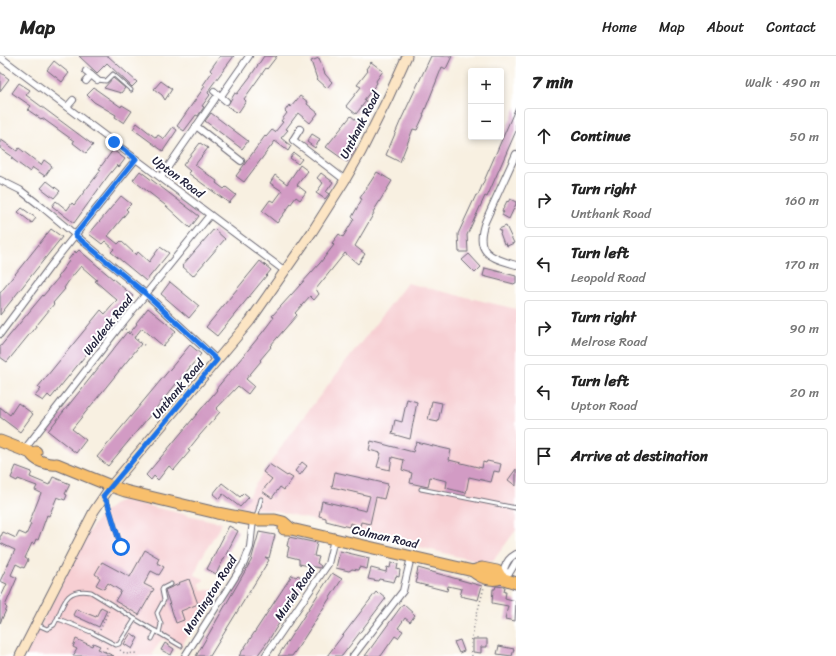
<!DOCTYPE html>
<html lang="en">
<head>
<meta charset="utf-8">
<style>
	:root { --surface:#fff; --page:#f2f2f2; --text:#222; --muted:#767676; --line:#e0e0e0 }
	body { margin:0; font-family:Sriracha,sans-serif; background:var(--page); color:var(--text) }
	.controls { position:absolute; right:12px; top:12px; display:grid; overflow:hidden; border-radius:4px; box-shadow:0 2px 6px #0003 }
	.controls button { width:36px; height:36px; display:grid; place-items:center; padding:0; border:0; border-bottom:1px solid var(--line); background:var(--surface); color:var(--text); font:20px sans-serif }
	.stop { position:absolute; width:12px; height:12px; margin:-9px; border:3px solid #1a73e8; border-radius:50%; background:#fff }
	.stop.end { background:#1a73e8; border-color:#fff; box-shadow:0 1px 4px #0008 }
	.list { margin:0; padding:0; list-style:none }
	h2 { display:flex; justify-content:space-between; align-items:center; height:52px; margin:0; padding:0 16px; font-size:17px }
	h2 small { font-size:13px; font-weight:400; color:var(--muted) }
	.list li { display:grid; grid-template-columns:26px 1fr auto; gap:12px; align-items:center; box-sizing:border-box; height:56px; margin:0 8px 8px; padding:0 8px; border:1px solid var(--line); border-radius:4px }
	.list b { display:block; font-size:15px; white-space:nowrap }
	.list p { margin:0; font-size:13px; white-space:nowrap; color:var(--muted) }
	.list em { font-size:13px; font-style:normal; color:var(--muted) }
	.icon { flex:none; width:22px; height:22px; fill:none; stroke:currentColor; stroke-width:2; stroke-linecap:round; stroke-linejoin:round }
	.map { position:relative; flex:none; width:516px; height:600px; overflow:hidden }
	header { display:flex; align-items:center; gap:24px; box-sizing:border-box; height:56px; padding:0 20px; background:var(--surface); border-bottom:1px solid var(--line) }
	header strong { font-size:19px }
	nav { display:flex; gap:22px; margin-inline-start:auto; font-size:14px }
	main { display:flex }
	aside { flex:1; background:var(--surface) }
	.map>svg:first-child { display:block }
	.built { fill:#f7cfd3 }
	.building { fill:#d29bc4 }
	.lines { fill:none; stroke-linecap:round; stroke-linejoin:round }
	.lane-casing { stroke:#6d6a75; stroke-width:5 }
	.street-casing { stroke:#6d6a75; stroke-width:8 }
	.secondary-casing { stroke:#6d6a75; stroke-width:11 }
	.highway-casing { stroke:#6d6a75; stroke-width:13 }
	.path { stroke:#6d6a75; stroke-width:1.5; stroke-dasharray:1 3; stroke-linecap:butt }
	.lane { stroke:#fff; stroke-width:3 }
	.street { stroke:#fff; stroke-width:6 }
	.secondary { stroke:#fce5c4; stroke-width:9 }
	.highway { stroke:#f8bf6c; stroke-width:11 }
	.route { stroke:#1a73e8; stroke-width:5 }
	.labels { text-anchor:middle; stroke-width:4; stroke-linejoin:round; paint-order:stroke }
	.street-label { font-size:12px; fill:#22223b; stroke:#fff }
</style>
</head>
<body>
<header>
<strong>Map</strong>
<nav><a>Home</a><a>Map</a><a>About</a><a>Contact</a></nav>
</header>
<main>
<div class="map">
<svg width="516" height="600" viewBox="0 0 516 600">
	<rect width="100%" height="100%" fill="#fff"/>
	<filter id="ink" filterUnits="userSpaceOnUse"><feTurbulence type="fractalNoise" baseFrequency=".025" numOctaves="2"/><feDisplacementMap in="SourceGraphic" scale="8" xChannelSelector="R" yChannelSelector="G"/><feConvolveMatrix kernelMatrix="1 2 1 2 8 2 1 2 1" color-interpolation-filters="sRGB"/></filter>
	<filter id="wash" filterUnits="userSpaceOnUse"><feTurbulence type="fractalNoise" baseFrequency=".012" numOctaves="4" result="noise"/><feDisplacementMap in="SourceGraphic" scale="16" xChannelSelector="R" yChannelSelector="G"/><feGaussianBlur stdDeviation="0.9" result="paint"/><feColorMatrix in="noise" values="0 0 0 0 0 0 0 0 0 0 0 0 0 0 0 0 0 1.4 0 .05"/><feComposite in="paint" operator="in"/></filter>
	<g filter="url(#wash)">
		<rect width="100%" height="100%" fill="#f8f0e1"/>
		<g class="built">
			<polygon points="407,227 516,253 516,474 493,505 483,507 277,455 240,451 288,381"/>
			<polygon points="123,444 222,467 200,504 195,519 204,523 203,525 199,527 202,535 216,532 180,593 162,583 152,598 155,600 25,600 87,478 99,461 108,453 117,446"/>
		</g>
		<g id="blocks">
			<g class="building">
				<polygon points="79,0 108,0 137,26 132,31 107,7 97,17"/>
				<polygon points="220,0 234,0 210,32 208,37 210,39 202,50 204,51 198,60 196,59 184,75 177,70 205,30 203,29 212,16 210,14"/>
				<polygon points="264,0 277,0 267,13 266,12 244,43 246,45 238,57 227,50 235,37 237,38 250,21"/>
				<polygon points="431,0 452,0 446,13 442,11 423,59 424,59 417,74 413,73 400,106 386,99 400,66"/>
				<polygon points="319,2 325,18 332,26 327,32 317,23 311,5"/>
				<polygon points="54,5 69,17 62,26 47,14"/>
				<polygon points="371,6 383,15 376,25 377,27 364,44 366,45 356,58 346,50 361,31 357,29 368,15 366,13"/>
				<polygon points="0,16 9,23 0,35"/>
				<polygon points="113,22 125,32 121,37 104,32"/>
				<polygon points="161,25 172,33 165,44 162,39 154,33"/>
				<polygon points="19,27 30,34 26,39 93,89 86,97 73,87 74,85 42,62 41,63 28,54 31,50 12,37"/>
				<polygon points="94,32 121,51 122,49 132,55 124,67 115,61 116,59 94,46 87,39"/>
				<polygon points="300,40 308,46 307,48 318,57 310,67 298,57 286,73 288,74 281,82 291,90 288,95 275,85 244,126 236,120 265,80 266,81 272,74 275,76 283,66 281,65 287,57 285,55 289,49 291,51"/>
				<polygon points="516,51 516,75 487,141 485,140 467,179 468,196 459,196 458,178 476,139 478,139"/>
				<polygon points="211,57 248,85 242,93 205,65"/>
				<polygon points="351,60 361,68 347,87 356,93 347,106 326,91"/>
				<polygon points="137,67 156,82 158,79 164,83 173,71 177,74 163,95 133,73"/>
				<polygon points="312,78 320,83 315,92 307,86"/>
				<polygon points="0,83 17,95 19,92 41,109 44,104 52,110 45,120 33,112 30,116 11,102 13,101 0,92"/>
				<polygon points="200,87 208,92 195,109 217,125 216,127 224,133 226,131 236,139 229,147 188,117 190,115 183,109"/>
				<polygon points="113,94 125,103 119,111 117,109 108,120 74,167 52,150 56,145 67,154 72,147 74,149 101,114 99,113"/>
				<polygon points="294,97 302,103 298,108 290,102"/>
				<polygon points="300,109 308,115 297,129 306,136 300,144 296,141 277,167 262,155 270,144 274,146 282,135 270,127 275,119 287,128"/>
				<polygon points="140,115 199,160 190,172 165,149 133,124"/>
				<polygon points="377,116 392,125 373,156 374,157 355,190 365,198 358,208 345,197 316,233 319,238 314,244 310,240 295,257 297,259 270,290 271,291 260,304 261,305 246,323 254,330 248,338 238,330 216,353 220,356 200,379 188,394 190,395 174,414 169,410 158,424 154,420 151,424 146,419 202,352 217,334 216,333 262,277 274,261 272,260 320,207 334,189 332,187 339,178 343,181 354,163 352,161 362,143 360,142"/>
				<polygon points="321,117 333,126 326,136 329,138 325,143 316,137 323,127 317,122"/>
				<polygon points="47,125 60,135 54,142 41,132"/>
				<polygon points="121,140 131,148 126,153 128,155 108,180 118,188 121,185 136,199 138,196 149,206 160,191 169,197 146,225 111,196 114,193 105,185 102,188 89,178"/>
				<polygon points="510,143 516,146 516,148 509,163 502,159 504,156 502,155 507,145 508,146"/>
				<polygon points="22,152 36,162 32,167 18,156"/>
				<polygon points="506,170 514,187 507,190 506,187 504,188 500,177 501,176 499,173"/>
				<polygon points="51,173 62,181 0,259 0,237"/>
				<polygon points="214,173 225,183 193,220 182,210"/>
				<polygon points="79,194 133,240 127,247 129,248 115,263 51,342 48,339 43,345 35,340 41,333 38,331 101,254 105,258 117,244 95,225 97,224 81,210 70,223 64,232 65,233 53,247 54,248 7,306 0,301 0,291 43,239 43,240 59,221 58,220 69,205 68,204 75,195 76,197"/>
				<polygon points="469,198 481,211 475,217 462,204"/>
				<polygon points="260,205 271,214 217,280 206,271"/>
				<polygon points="485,212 516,220 516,227 515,227 514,228 483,220"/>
				<polygon points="170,226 199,250 189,262 161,238"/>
				<polygon points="148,252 176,275 163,290 142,272 134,282 141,288 72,373 86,384 76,397 48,375 127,276 129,278 137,268 136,267"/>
				<polygon points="190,289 201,298 108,410 97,401"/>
				<polygon points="407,343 417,346 410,383 392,378 395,364 402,366"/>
				<polygon points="432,345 442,347 438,366 428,364"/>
				<polygon points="18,347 33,358 20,376 0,361 0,351 10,359"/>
				<polygon points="371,385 413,396 416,386 451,394 449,404 482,412 483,406 486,407 487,405 501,408 499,416 494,415 491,426 469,421 466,437 446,432 447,425 430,421 428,431 410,427 412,417 402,414 404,404 392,401 390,414 377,411 381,397 369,394"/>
				<polygon points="302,406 307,410 300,419 295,415"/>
				<polygon points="269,408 287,420 288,419 293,422 284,434 280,431 272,442 262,435 272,423 263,416"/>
				<polygon points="16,410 32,416 30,421 49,429 53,421 70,428 65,438 67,439 65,444 57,441 49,460 47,459 38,484 36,483 34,488 32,487 25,502 28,504 24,512 16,508 11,519 17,522 5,550 7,552 0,567 0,543 7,528 0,525 15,494 0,487 0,480 1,480 3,476 16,482 19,476 26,479 31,468 29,467 41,437 35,434 37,430 18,423 17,425 11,422"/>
				<polygon points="516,413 516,430 508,424"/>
				<polygon points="335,416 388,428 384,443 376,441 370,468 361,466 360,470 350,467 349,471 326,465 326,462 319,460 322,445 366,455 370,440 332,431"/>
				<polygon points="222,427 240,441 244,437 249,441 240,451 223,438 219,443 213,438"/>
				<polygon points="229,470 238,475 216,518 207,513"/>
				<polygon points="259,476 275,479 269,502 265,501 269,504 210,600 196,600 251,505"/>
				<polygon points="289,481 317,487 314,500 319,501 317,507 321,510 320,512 299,508 299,503 287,500 289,491 287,490"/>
				<polygon points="145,494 159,502 157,507 164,511 159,519 151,515 144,528 154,533 139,559 115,545 121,535 108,527 104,533 96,529 100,522 95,518 102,506 130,521"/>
				<polygon points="340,495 369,502 367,513 359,511 358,514 352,513 349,515 336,512"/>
				<polygon points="391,507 398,508 397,513 400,514 399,521 396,520 394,526 379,523 378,525 368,523 371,512 386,516 387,511 390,512"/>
				<polygon points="418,512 482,530 478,544 460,540 462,533 448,530 447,535 416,527 417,523 416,522"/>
				<polygon points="332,517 342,523 299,590 292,600 278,600"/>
				<polygon points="292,519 296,521 298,519 306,524 268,585 257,600 239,600"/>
				<polygon points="189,523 198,548 181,555 184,564 176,567 165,534 179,528 178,527"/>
				<polygon points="496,530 505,531 504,536 506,536 505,542 516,545 515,565 505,563 508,550 492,547 493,533 495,533"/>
				<polygon points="376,536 378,538 380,537 386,542 342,600 327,600"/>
				<polygon points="403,548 415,559 410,566 405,562 398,572 403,575 398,582 395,580 381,600 365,600"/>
				<polygon points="101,551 107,554 99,571 73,559 76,553 96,561"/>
				<polygon points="131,577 138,582 132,593 124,588"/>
				<polygon points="76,583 92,590 93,587 100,590 98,593 114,600 73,600 77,593 73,591"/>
				<polygon points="473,583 487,583 487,591 481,591 481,597 473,596"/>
				<polygon points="460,584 464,595 459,597 454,586"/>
				<polygon points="165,587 174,593 171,599 161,594"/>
				<polygon points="499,590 514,593 512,600 497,598"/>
			</g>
		</g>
	</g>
	<g filter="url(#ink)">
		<use href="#blocks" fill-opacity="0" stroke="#6d6a75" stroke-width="1"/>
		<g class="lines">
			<g class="lane-casing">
				<g id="lane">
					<polyline points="97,24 106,25 113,18 131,34"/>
					<polyline points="421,433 516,452"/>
					<polyline points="104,442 108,448 121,491"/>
					<polyline points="256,462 261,443"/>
					<path d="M57,563c7,-18 10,-31 34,-27l44,27"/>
					<polyline points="38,569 47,573 54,569 57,563 61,564 91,576 116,589 119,588 135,563 181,590"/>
					<polyline points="159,577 161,568 157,557 164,544 162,534 163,532 171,528"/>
					<polyline points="152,583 156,575"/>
				</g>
			</g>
			<g class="street-casing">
				<g id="street">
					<polyline points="0,1 285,215"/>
					<polyline points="91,19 97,24"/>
					<polyline points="86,25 91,19 86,15"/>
					<polyline points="214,35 226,45"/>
					<polyline points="221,40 249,0"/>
					<polyline points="67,51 73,44"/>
					<polyline points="196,70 241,105"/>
					<polyline points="300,73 293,84 345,124"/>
					<path d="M516,98l-31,68c-11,30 5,36 31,43"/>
					<polyline points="161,121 215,43"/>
					<polyline points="0,124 20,134 42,151 146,238 217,304"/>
					<polyline points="0,278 52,208 136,103"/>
					<polyline points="24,394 120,270 210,159"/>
					<polyline points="506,517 510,516 516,506"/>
					<path d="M504,523l2,-6 -2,-4c3,-8 5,-11 12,-15"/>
					<polyline points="185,600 244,507 250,491 253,464"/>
					<polyline points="265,600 328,508 334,483"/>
					<polyline points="353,600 403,535 411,501"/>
				</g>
			</g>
			<g class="secondary-casing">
				<polyline id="secondary" points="20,600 94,455 111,430 250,265 312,176 345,124 361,96 388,42 407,0"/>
			</g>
			<g class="highway-casing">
				<g id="highway">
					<polyline points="0,385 31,397 36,396"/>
					<path d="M31,397c4,8 17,12 26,11l54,22 14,5 92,22 36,7h22l8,2 8,7"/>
					<polyline points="284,473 291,473 473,515 482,512 497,515 501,522"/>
					<path d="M473,515c7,6 18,11 28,7l15,5"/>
				</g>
			</g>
			<g class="path">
				<polyline points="125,273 145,290"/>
				<polyline points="100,574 110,552"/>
				<polyline points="120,594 126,598 135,597 136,600"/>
				<polyline points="105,596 108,589"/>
				<path d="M472,600c-4,-17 8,-51 12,-69"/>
			</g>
			<use href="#lane" class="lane"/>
			<use href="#street" class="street"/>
			<use href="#secondary" class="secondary"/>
			<use href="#highway" class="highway"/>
		</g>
	</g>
	<g class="lines" filter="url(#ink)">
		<polyline class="route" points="114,86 136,103 75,179 146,238 217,304 103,440 108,448 121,491"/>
	</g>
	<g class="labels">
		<g class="street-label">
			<text transform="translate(360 69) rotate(-63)" y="4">Unthank Road</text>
			<text transform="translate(178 121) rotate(37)" y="4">Upton Road</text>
			<text transform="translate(108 269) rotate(-52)" y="4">Waldeck Road</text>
			<text transform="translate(178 333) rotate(-50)" y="4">Unthank Road</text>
			<text transform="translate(385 481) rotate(13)" y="4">Colman Road</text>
			<text transform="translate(295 537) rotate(-56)" y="4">Muriel Road</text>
			<text transform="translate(210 539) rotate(-58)" y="4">Mornington Road</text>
		</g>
	</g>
</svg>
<div class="controls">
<button>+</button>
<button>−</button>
</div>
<div class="stop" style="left:121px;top:491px"></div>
<div class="stop end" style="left:114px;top:86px"></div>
</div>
<aside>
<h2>7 min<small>Walk · 490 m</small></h2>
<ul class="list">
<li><svg class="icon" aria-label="ahead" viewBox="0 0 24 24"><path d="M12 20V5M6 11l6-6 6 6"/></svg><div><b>Continue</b></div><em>50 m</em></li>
<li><svg class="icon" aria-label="right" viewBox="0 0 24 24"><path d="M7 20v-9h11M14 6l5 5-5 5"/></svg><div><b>Turn right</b><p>Unthank Road</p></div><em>160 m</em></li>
<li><svg class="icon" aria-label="left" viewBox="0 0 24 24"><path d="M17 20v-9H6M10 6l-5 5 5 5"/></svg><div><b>Turn left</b><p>Leopold Road</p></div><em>170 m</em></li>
<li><svg class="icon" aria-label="right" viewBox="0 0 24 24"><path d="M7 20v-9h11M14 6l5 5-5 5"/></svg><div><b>Turn right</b><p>Melrose Road</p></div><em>90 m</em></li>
<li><svg class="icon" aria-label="left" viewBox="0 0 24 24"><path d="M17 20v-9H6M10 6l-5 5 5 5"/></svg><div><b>Turn left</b><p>Upton Road</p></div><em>20 m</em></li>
<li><svg class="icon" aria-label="arrive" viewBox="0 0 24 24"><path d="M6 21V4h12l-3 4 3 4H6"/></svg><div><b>Arrive at destination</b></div></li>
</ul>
</aside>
</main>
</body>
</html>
